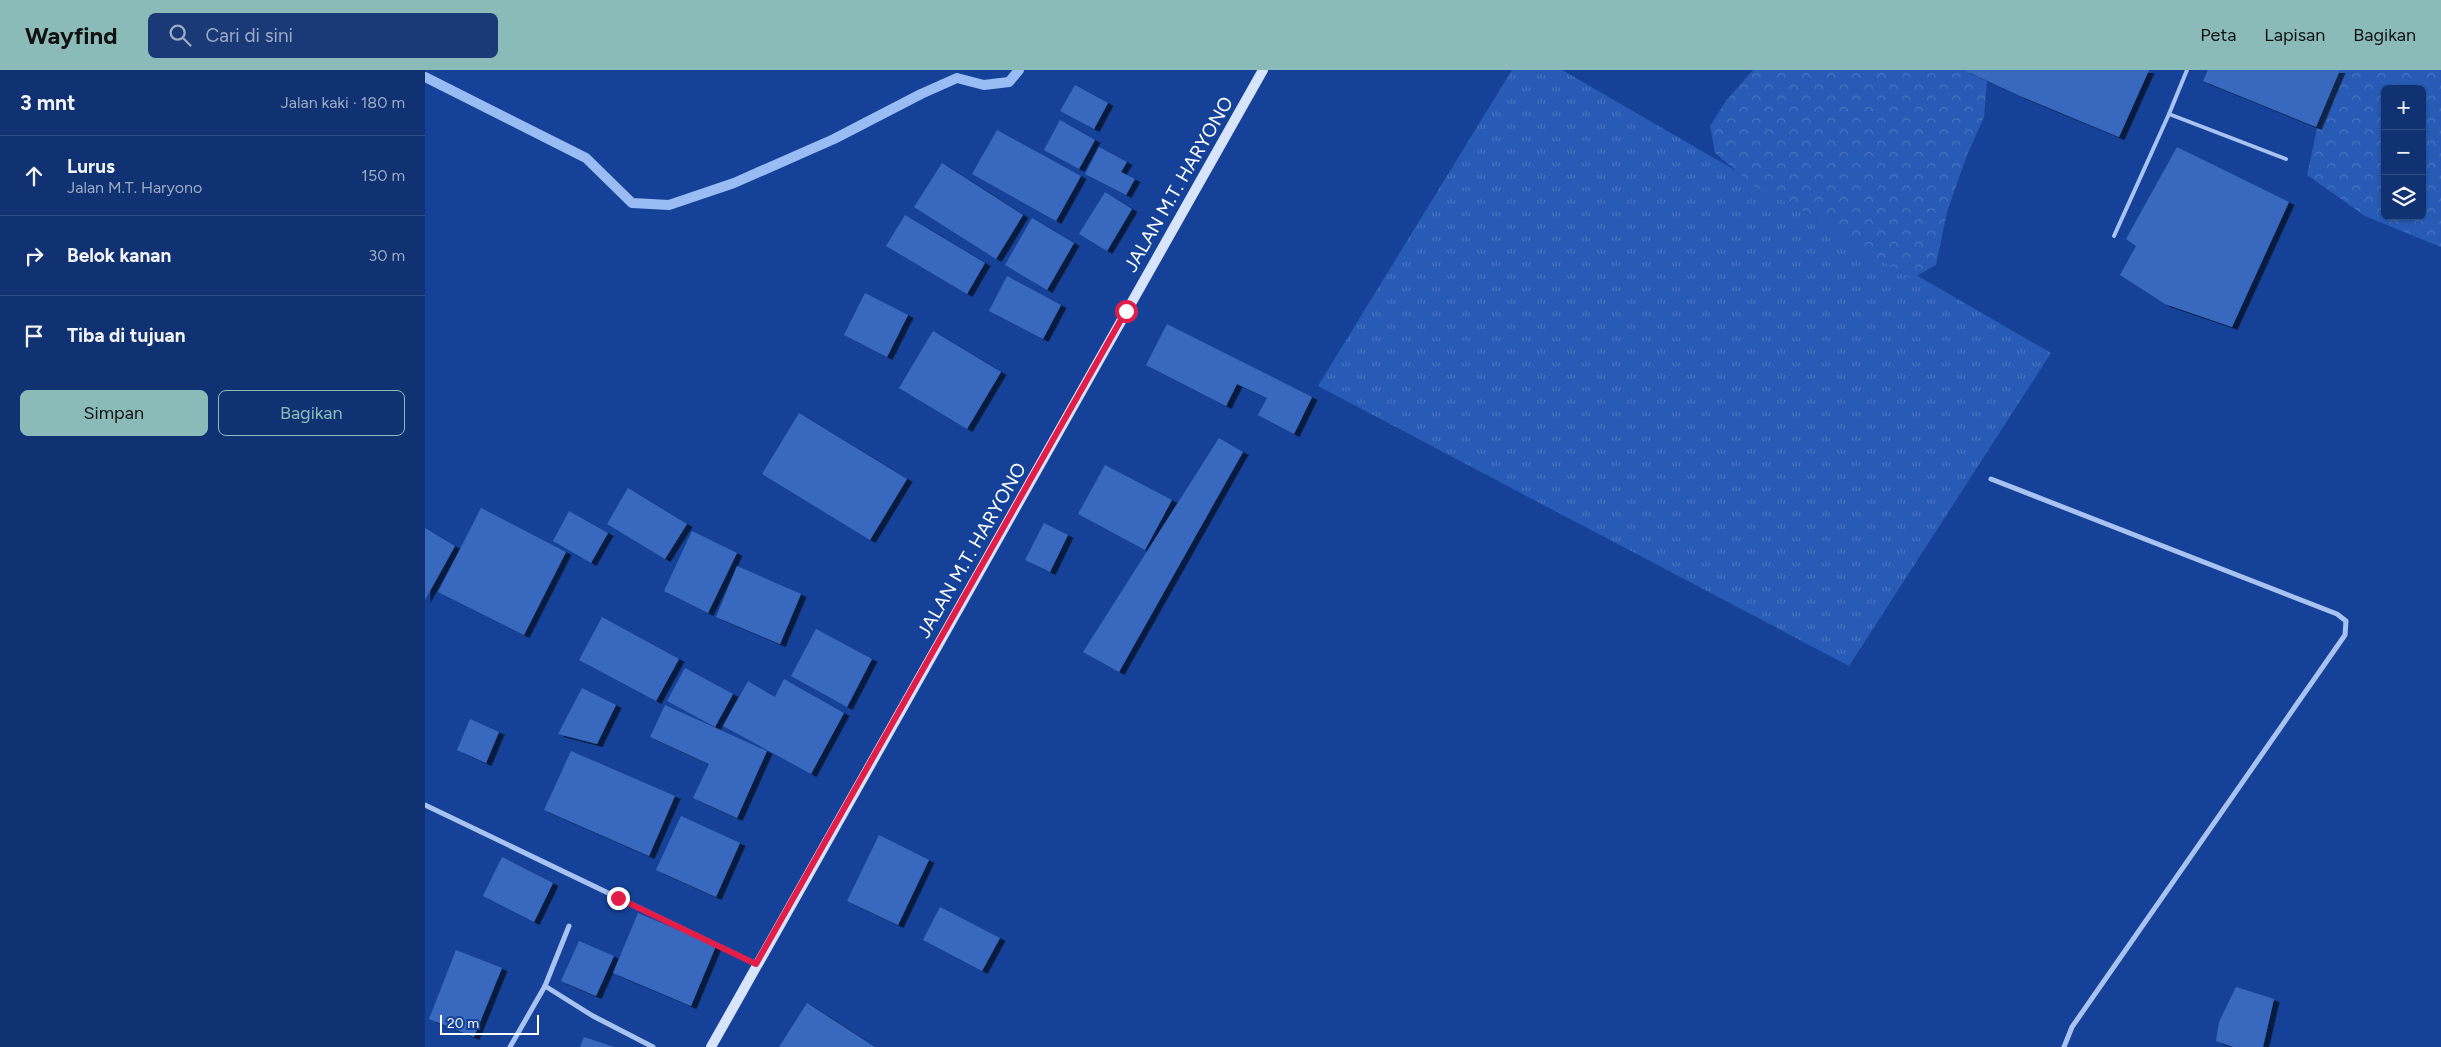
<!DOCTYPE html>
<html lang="id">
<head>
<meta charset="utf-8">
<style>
	:root { --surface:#103272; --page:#193a77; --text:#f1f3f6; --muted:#9caac4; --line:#304d84; --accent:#8bbbb9 }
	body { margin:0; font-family:Figtree,sans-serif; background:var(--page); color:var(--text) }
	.controls { position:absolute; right:15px; top:15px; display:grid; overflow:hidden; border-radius:8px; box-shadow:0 1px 4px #0004 }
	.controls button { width:45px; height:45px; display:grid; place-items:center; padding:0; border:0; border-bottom:1px solid var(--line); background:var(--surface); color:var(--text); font:25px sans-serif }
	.scale { position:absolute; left:15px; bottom:12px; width:99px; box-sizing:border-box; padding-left:5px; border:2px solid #fff; border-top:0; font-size:14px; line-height:18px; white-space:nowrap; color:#fff; -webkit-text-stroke:4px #154298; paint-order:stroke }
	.stop { position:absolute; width:15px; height:15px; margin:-11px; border:4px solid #e11d48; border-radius:50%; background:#fff }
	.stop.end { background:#e11d48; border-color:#fff; box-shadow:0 1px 5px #0008 }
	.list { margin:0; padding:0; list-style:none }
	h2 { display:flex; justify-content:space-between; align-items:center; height:65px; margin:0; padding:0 20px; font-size:21px }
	h2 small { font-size:16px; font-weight:400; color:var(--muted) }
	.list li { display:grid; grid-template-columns:32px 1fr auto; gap:15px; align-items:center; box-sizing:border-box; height:80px; padding:0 20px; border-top:1px solid var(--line) }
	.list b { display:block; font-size:19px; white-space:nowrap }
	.list p { margin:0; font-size:16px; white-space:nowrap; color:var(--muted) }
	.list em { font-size:16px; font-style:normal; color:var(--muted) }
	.actions { display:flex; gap:10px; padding:15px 20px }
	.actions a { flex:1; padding:11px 0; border:1px solid var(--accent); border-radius:8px; text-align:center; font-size:18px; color:var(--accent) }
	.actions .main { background:var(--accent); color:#111 }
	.icon { flex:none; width:28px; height:28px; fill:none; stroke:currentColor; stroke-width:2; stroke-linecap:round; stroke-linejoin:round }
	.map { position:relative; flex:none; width:2016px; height:977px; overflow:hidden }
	header { display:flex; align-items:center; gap:30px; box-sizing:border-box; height:70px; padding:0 25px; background:var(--accent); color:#111 }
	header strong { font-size:24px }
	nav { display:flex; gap:28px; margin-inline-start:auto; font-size:18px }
	.search { width:350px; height:45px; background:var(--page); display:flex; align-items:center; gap:12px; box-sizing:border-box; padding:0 18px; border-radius:8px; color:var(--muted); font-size:19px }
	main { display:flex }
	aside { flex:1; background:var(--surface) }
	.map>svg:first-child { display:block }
	.grass { fill:url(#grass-tufts) }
	.forest { fill:url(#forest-crowns); fill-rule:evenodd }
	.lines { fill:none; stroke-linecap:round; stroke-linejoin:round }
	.stream { stroke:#9abcf5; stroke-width:10 }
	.building { fill:#3969be; filter:url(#shadow) }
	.lane { stroke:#a8c3f2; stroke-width:4 }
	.street { stroke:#a8c3f2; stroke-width:5 }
	.secondary { stroke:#d7e4fc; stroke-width:10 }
	.route { stroke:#e11d48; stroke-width:6 }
	.labels { text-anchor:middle; stroke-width:4.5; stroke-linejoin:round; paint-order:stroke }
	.street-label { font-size:19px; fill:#fff; stroke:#154298 }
</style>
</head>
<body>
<header>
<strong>Wayfind</strong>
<div class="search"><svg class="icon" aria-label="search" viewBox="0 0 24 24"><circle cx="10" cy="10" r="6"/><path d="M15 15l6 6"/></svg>Cari di sini</div>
<nav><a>Peta</a><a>Lapisan</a><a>Bagikan</a></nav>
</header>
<main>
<aside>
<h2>3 mnt<small>Jalan kaki · 180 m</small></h2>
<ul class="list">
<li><svg class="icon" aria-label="ahead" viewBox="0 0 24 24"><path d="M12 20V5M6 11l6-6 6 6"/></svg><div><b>Lurus</b><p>Jalan M.T. Haryono</p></div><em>150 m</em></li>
<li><svg class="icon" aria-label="right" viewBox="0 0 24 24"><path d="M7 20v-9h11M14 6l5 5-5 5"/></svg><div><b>Belok kanan</b></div><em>30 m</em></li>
<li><svg class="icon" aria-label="arrive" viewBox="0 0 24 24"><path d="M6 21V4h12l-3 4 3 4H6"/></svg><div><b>Tiba di tujuan</b></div></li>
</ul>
<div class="actions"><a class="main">Simpan</a><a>Bagikan</a></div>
</aside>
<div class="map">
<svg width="2016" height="977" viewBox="0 0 2016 977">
	<defs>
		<pattern id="grass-tufts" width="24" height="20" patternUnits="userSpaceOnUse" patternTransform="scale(1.25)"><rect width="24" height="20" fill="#285bb6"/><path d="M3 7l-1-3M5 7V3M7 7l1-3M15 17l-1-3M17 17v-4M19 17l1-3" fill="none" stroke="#4874c1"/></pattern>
		<pattern id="forest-crowns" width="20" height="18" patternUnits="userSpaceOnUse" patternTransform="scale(1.25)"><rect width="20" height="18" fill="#285bb6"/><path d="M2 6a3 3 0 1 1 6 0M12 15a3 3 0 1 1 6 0" fill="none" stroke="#4874c1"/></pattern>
		<filter id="shadow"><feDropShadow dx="5.5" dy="3" stdDeviation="0" flood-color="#0009"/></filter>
	</defs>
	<rect width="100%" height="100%" fill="#154298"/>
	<polygon class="grass" points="1087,0 1137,0 1626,283 1424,596 893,316"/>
	<g class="forest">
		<polygon points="1328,0 1563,0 1559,47 1542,85 1522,142 1511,195 1486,209 1444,184 1394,149 1329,116 1290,83 1285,56 1301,31"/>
		<path d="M1915,0h101v177l-76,-31 -58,-41 11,-51zM1960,19h37v127h-37z"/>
	</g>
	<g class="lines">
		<polyline class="stream" points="0,7 161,88 207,133 244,135 309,113 409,69 496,24 532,8 559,15 584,12 594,0"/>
	</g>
	<g class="building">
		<polygon points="1539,0 1724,0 1694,67 1595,26"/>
		<polygon points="1783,0 1915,0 1891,57 1778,11"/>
		<polygon points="650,15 683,33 669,59 635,41"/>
		<polygon points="635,50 670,70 654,99 619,80"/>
		<polygon points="572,60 656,106 631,151 547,104"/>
		<polygon points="674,77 702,92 696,102 710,109 701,125 660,104"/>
		<polygon points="1752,77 1864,132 1807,257 1740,234 1695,205 1711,176 1701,169"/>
		<polygon points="517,93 598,145 571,189 489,137"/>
		<polygon points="680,122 707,139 682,181 654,164"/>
		<polygon points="480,145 560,193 542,224 461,176"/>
		<polygon points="607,148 649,173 622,220 580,195"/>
		<polygon points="582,206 636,235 618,269 564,241"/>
		<polygon points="440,223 483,245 462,287 419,265"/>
		<polygon points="742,254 887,327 869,364 833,345 842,328 812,314 801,336 721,295"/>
		<polygon points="508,261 576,302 542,359 474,318"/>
		<polygon points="374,343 482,409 445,470 337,404"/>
		<polygon points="794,368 818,382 694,602 658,582"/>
		<polygon points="680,395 747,430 720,480 653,444"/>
		<polygon points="203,418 262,454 240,489 182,454"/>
		<polygon points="56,438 141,482 99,565 13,522"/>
		<polygon points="144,441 183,463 166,493 128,471"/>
		<polygon points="619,453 643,465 625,502 600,490"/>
		<polygon points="0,458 30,476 0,530"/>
		<polygon points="267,461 312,483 283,543 239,521"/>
		<polygon points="312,496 376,524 355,574 291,547"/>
		<polygon points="177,547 254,589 231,631 154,590"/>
		<polygon points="391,559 447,589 422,637 366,606"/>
		<polygon points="260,598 308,624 290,657 242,631"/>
		<polygon points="359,609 419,643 386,704 298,656 323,611 350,627"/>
		<polygon points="157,618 191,635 172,674 133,664"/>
		<polygon points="240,635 342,681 312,748 268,728 284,694 225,667"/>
		<polygon points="45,649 74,662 61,693 32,680"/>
		<polygon points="146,681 250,726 224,786 119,740"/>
		<polygon points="256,746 315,773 291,827 231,800"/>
		<polygon points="454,765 504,790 473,855 422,831"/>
		<polygon points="77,787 128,813 109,852 58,826"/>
		<polygon points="515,837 575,868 557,901 498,870"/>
		<polygon points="213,843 291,876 266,936 188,903"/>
		<polygon points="154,871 189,886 171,926 136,911"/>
		<polygon points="31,880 77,898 49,967 4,949"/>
		<polygon points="1811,917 1849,929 1838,977 1808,977 1791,971 1794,952"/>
		<polygon points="382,933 450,977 354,977"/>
		<polygon points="159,967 189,977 155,977"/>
	</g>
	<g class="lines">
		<g class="lane">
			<polyline points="1762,0 1744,44 1861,89"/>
			<polyline points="1689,166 1744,44"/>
		</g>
		<g class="street">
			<polyline points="1566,409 1912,544 1921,551 1920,565 1647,957 1639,977"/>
			<polyline points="0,735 331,894"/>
			<polyline points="120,916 144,856"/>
			<polyline points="85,977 120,916 168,946 228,977"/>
		</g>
		<polyline class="secondary" points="286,977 838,0"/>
	</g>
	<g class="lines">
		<polyline class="route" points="193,828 331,894 701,241"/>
	</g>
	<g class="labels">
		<g class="street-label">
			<text transform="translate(753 114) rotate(-60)" y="7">JALAN M.T. HARYONO</text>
			<text transform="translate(546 480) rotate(-60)" y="7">JALAN M.T. HARYONO</text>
		</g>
	</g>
</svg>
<div class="controls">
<button>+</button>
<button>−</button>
<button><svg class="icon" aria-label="layers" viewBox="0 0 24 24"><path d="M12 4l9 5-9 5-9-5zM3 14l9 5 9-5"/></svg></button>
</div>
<div class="scale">20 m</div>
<div class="stop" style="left:701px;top:241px"></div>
<div class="stop end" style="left:193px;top:828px"></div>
</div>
</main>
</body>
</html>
